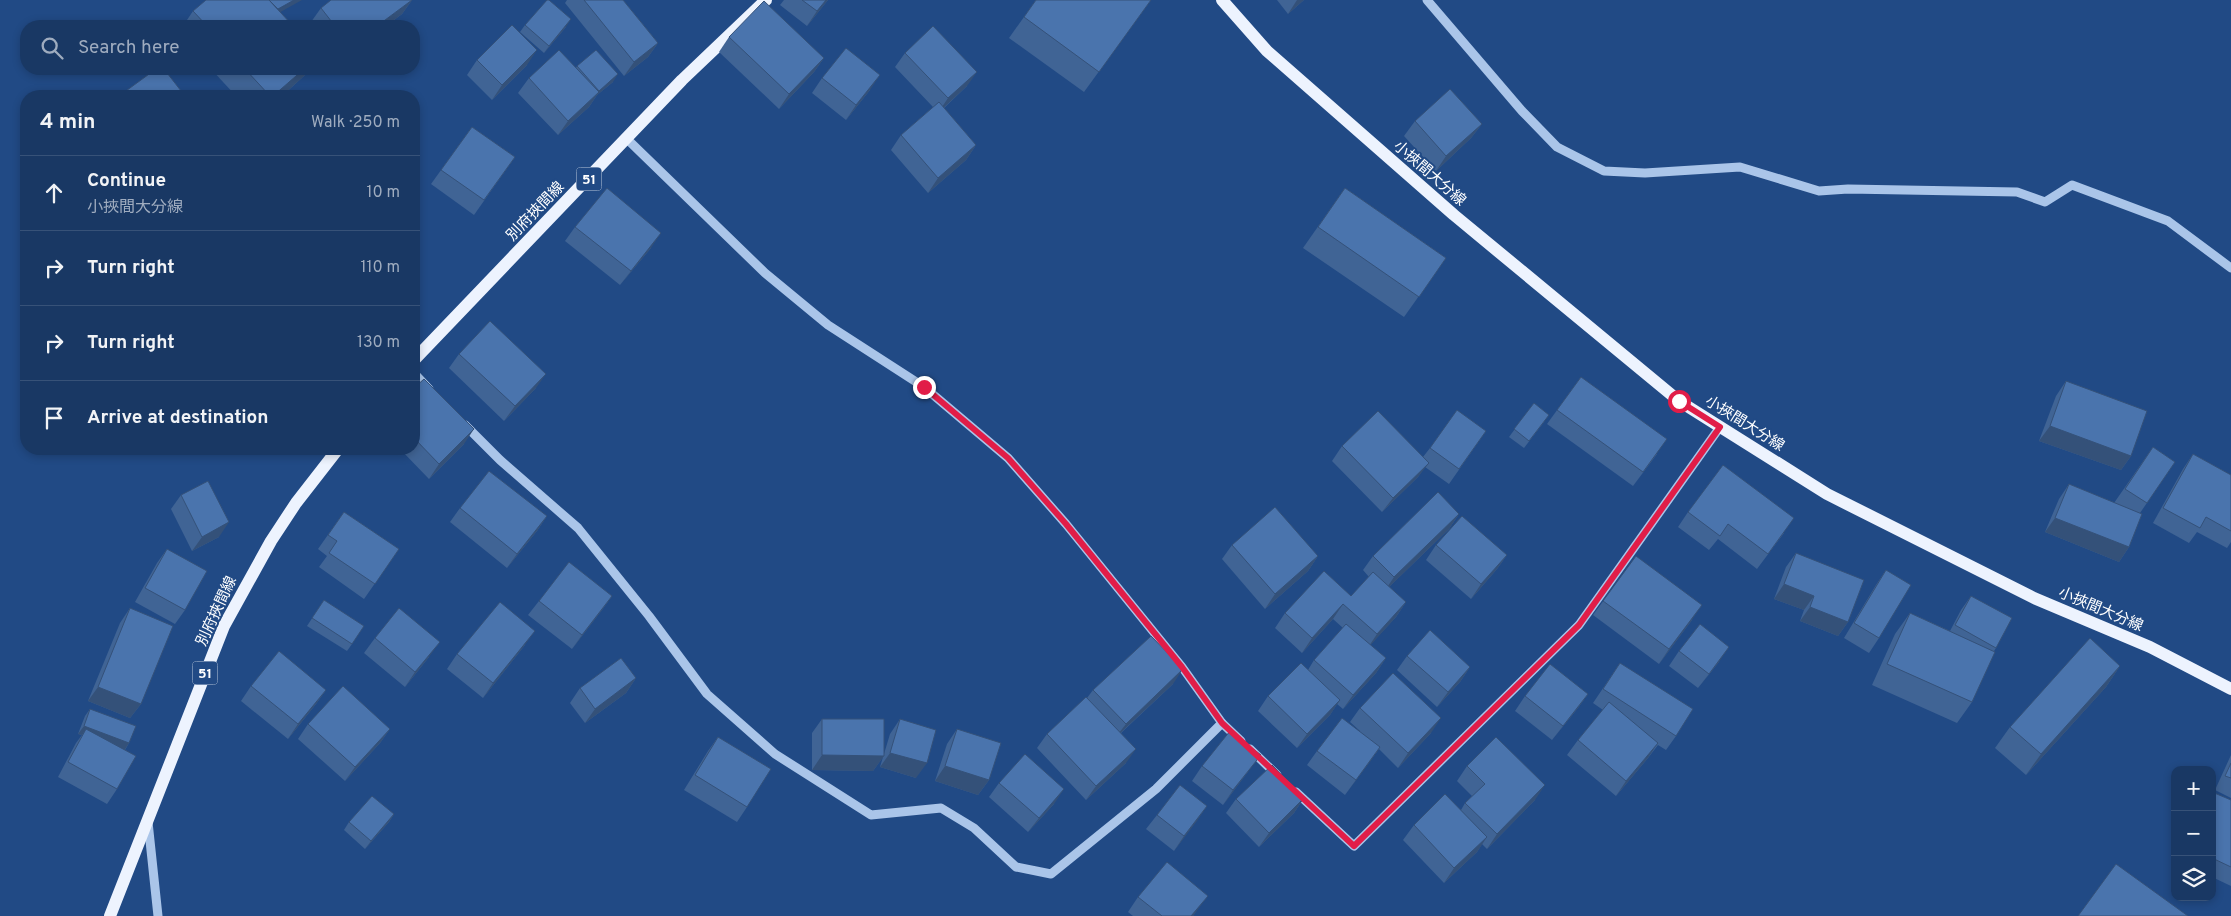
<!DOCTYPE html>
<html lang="en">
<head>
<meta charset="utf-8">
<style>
	:root { --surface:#193864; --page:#223f6a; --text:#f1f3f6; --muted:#9facbf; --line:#375278 }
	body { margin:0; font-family:Overpass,"Noto Sans JP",sans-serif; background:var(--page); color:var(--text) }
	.controls { position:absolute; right:15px; bottom:15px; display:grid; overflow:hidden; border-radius:10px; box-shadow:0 2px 8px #0003 }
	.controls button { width:45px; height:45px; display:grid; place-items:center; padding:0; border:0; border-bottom:1px solid var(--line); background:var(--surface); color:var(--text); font:25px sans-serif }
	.stop { position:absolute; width:15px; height:15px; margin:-11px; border:4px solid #e11d48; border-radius:50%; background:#fff }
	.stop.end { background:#e11d48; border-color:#fff; box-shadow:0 1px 5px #0008 }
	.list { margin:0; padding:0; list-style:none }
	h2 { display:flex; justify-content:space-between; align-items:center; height:65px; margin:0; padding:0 20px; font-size:21px }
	h2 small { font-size:16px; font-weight:400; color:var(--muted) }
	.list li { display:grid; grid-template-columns:32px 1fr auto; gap:15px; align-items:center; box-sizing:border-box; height:75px; padding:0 20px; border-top:1px solid var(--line) }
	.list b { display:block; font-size:19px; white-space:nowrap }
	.list p { margin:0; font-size:16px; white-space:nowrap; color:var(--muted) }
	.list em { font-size:16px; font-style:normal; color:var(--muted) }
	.icon { flex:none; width:28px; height:28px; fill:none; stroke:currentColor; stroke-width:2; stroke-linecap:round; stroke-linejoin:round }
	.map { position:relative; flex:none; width:2231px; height:916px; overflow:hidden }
	.search { position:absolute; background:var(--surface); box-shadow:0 2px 8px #0003; left:20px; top:20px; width:400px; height:55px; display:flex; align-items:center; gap:12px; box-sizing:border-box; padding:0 18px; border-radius:20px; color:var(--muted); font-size:19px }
	.panel { position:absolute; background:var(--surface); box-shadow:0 2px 8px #0003; left:20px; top:90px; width:400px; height:365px; border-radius:20px }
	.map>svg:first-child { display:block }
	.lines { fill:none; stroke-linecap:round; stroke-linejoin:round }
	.minor { stroke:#aac5e9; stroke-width:9 }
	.major { stroke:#edf3fe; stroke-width:12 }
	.wall { fill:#406495 }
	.shaded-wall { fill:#345179 }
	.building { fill:#4a74ad; stroke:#345179 }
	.route { stroke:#e11d48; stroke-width:6 }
	.labels { text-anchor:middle; stroke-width:4; stroke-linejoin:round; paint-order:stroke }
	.shield { fill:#214a85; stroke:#bcc9da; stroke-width:1 }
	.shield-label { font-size:14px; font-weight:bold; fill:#fff }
	.street-label { font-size:15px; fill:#fff; stroke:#214a85 }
</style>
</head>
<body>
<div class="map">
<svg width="2231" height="916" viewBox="0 0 2231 916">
	<rect width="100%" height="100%" fill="#214a85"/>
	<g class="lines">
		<g class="minor">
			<polyline points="1427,0 1522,111 1557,147 1604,171 1645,173 1740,167 1819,191 1848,189 2017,192 2045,202 2072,185 2168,221 2231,268"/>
			<polyline points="627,139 765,273 828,325 924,387 1008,458 1066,524 1182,667 1222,723 1241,741"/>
			<polyline points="414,373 429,389"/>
			<polyline points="465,425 500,460 578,528 649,616 707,694 775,754 871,815 941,808 974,828 1016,867 1051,874 1156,789 1222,723"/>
			<polyline points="1250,749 1277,775"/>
			<polyline points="1296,792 1354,846 1579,625 1720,427"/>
			<polyline points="148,822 158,916"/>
		</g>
		<g class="major">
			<polyline points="1222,0 1267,51 1454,215 1679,401 1827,494 2034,598 2150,647 2231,689"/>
			<polyline points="414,360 682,80 766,0"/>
			<polyline points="110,916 224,626 271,541 296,503 338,449"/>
		</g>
	</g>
	<g class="wall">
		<polygon points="412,0 402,14 386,26 314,26 311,22 321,8"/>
		<polygon points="567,0 623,0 658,43 648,57 624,76 565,3"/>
		<polygon points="784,0 828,0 807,26 780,5"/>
		<polygon points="1036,0 1151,0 1084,92 1009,38"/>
		<polygon points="1277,0 1304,0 1288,14"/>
		<polygon points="193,11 280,12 293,26 183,26"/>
		<polygon points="525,25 566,27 544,53 520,32"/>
		<polygon points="729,37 824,58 814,72 779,109 719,52"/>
		<polygon points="905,53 967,86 944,108 976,145 966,160 928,193 891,150 901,135 933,107 895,67"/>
		<polygon points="477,60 527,65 492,100 467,75"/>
		<polygon points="577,66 613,82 597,95 589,107 558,135 518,93 529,78 576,68"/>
		<polygon points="211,69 310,69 304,76 282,96 236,96"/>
		<polygon points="822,78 870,90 846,120 812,93"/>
		<polygon points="1415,121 1482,124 1471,138 1436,171 1404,136"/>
		<polygon points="472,127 515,157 474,215 431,184"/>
		<polygon points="1345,188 1446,258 1404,317 1303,248"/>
		<polygon points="575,227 651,248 620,285 565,241"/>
		<polygon points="459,354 536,388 504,421 449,368"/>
		<polygon points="1581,377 1657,454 1633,486 1547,424"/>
		<polygon points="2066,381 2131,456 2121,470 2039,441 2056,396"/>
		<polygon points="414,388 464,444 429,479 400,449 414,449"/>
		<polygon points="1534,403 1544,422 1524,448 1509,437"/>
		<polygon points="1486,431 1449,484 1425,467 1418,477 1382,512 1332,461 1342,446 1423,457 1430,448"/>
		<polygon points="2153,447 2175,462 2140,513 2129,547 2119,562 2045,532 2059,499 2069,484 2114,503"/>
		<polygon points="221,449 234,449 228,455"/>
		<polygon points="2193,454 2231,475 2231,542 2227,548 2197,532 2189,543 2153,523 2183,469"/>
		<polygon points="181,495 219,537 192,551 171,509"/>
		<polygon points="460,508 547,516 537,531 507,568 450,522"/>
		<polygon points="344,512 399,549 364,599 319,567 327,556 318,549"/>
		<polygon points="1688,512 1784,533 1757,569 1718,539 1709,550 1678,527"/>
		<polygon points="1459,514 1449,529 1389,587 1406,602 1396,617 1370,645 1386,658 1376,673 1343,709 1337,704 1330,715 1297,748 1258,711 1268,696 1308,670 1314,660 1343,628 1333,619 1302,653 1275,628 1285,613 1351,596 1369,577 1363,570 1373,556"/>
		<polygon points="1232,545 1318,556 1308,571 1265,609 1222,559"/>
		<polygon points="1436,545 1507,555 1497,569 1471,599 1426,560"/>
		<polygon points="167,549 185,610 175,624 135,602 157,563"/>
		<polygon points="1796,553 1848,622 1838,636 1800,621 1804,610 1774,599 1786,567"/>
		<polygon points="1636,556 1692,620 1659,664 1593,615"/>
		<polygon points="1886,570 1879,638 1869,653 1844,638 1876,585"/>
		<polygon points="612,596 602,610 572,649 528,615 539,601"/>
		<polygon points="1971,596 1996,648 1994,651 1972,702 1957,723 1872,685 1895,634 1910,613 1950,631 1961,610"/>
		<polygon points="324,600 352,644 347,651 307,626"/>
		<polygon points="130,608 141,704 130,718 88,701 120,623"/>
		<polygon points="375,638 429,657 405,687 364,653"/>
		<polygon points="525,645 483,698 447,669 457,654"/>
		<polygon points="1679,651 1719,662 1698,688 1669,666"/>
		<polygon points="1407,656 1470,667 1460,682 1437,707 1397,670"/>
		<polygon points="1620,663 1676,736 1666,750 1658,745 1648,758 1616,796 1567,755 1578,740 1603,710 1593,703"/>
		<polygon points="2120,666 2106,687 2026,775 1995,748 2010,727"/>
		<polygon points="636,678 626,693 585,723 570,703 580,688"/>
		<polygon points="1173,684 1121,733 1126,763 1086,800 1037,748 1047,734 1087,698 1093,690"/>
		<polygon points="251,686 326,690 316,704 288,739 241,701"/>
		<polygon points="1588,694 1578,708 1552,740 1515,711 1525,696"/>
		<polygon points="1360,708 1431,733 1398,768 1379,749 1345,795 1307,765 1317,751 1360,731 1350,722"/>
		<polygon points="90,709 129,743 125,750 117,789 107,804 58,777 76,743 82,735 78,734 85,716"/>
		<polygon points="822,719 884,754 890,734 900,719 916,778 880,767 883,757 873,771 812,770 812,733"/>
		<polygon points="308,724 390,729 380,743 345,781 298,739"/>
		<polygon points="957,729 989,780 978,795 935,781 947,744"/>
		<polygon points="718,737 747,807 737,822 684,790 708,751"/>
		<polygon points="2231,755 2231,798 2215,790"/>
		<polygon points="1202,766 1250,769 1223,805 1192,781"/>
		<polygon points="1467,766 1535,800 1487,849 1482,844 1477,852 1444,883 1403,840 1414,825 1461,810 1465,803 1472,796 1457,781"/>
		<polygon points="999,783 1054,804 1028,832 989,797"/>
		<polygon points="2212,792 2231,800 2231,886 2212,877"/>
		<polygon points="1304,798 1294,813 1259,847 1226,813 1236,799"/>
		<polygon points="1207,806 1174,851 1146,829 1157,815"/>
		<polygon points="394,814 389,822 365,849 344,830 349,822"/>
		<polygon points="1138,897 1197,910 1193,916 1133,916 1128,912"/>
	</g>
	<g class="shaded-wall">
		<polygon points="294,0 302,0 268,19 273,12"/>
		<polygon points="412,0 402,14 386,26 377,26"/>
		<polygon points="826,0 828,0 807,26 817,11"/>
		<polygon points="1297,0 1304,0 1288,14"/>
		<polygon points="571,19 566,27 544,53 549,46"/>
		<polygon points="658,43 648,57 624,76 634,62"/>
		<polygon points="537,50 527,65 492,100 502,85"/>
		<polygon points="824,58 814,72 779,109 789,94"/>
		<polygon points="304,69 310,69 304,76 282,96 273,96"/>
		<polygon points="977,72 967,86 938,113 948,98"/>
		<polygon points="618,74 613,82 597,95 589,107 558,135 568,121 595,96 599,91"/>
		<polygon points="880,75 870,90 846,120 856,105"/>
		<polygon points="1482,124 1471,138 1436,171 1446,156"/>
		<polygon points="976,145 966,160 928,193 938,178"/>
		<polygon points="661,233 651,248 620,285 631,271"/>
		<polygon points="546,374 536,388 504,421 515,406"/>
		<polygon points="2050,426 2131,456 2121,470 2039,441"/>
		<polygon points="474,429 464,444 429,479 439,464"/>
		<polygon points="1429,463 1418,477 1382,512 1393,498"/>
		<polygon points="1459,514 1449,529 1384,592 1394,577"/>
		<polygon points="547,516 537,531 507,568 517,554"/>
		<polygon points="2055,518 2129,547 2119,562 2045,532"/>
		<polygon points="229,522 219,537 192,551 202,537"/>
		<polygon points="1507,555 1497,569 1471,599 1481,584"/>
		<polygon points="1318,556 1308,571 1265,609 1275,594"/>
		<polygon points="1784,584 1814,596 1804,610 1774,599"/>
		<polygon points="612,596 602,610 572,649 582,635"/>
		<polygon points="1406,602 1396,617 1367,649 1377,634"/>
		<polygon points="1343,604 1333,619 1302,653 1312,638"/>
		<polygon points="1702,605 1692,620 1659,664 1669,649"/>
		<polygon points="1810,607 1848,622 1838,636 1800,621"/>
		<polygon points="535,631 525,645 483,698 493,683"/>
		<polygon points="440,642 429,657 405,687 415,672"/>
		<polygon points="1729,647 1719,662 1698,688 1709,674"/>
		<polygon points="1386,658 1376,673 1343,709 1353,695"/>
		<polygon points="2120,666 2106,687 2026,775 2041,754"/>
		<polygon points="1470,667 1460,682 1437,707 1448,692"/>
		<polygon points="1183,669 1173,684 1115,738 1126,724"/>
		<polygon points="636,678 626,693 585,723 595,709"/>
		<polygon points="98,687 141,704 130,718 88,701"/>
		<polygon points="326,690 316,704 288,739 298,724"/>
		<polygon points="1588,694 1578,708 1552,740 1563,726"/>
		<polygon points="1340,700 1330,715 1297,748 1307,734"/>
		<polygon points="1441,718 1431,733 1398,768 1408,753"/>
		<polygon points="84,726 129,743 124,751 86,729 82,735 78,734"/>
		<polygon points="390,729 380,743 345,781 355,767"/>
		<polygon points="1658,743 1648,758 1616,796 1626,781"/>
		<polygon points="1380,747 1370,762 1345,795 1356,780"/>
		<polygon points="1136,749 1126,763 1086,800 1096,786"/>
		<polygon points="890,753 927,763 916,778 880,767"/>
		<polygon points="822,755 884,756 873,771 812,770"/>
		<polygon points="1261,755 1250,769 1223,805 1233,790"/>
		<polygon points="945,766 989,780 978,795 935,781"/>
		<polygon points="1545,785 1535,800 1487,849 1497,834"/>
		<polygon points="1064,789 1054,804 1028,832 1039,818"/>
		<polygon points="1304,798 1294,813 1259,847 1269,833"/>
		<polygon points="1207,806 1197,821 1174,851 1184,836"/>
		<polygon points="394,814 389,822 365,849 371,841"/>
		<polygon points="1487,837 1477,852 1444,883 1454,868"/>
		<polygon points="1208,896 1193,916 1191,916"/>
	</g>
	<g class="building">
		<polygon points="206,0 269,0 293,26 207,26 193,11"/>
		<polygon points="269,0 294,0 278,9"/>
		<polygon points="331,0 412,0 377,26 335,26 321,8"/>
		<polygon points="547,0 549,0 571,19 549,46 525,25"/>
		<polygon points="584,0 623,0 658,43 634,62"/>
		<polygon points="802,0 826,0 817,11"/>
		<polygon points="1036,0 1151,0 1099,72 1024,17"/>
		<polygon points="764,1 824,58 789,94 729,37"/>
		<polygon points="512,25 537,50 502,85 477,60"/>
		<polygon points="933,26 977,72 948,98 905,53"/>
		<polygon points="846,48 880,75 856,105 822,78"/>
		<polygon points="559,50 599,92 568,121 529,78"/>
		<polygon points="596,50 618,74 599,91 577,66"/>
		<polygon points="156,69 164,69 185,96 119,96"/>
		<polygon points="245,69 304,69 273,96 270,96"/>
		<polygon points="1450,89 1482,124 1446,156 1415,121"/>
		<polygon points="939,102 976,145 938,178 901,135"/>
		<polygon points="472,127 515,157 484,200 441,170"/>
		<polygon points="607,188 661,233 631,271 575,227"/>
		<polygon points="1345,188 1446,258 1419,297 1318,227"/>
		<polygon points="490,321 546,374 515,406 459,354"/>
		<polygon points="1581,377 1667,439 1643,472 1557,410"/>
		<polygon points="424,379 474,429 439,464 414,438 414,388"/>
		<polygon points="2066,381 2147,411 2131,456 2050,426"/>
		<polygon points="1534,403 1549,415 1529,441 1514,429"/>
		<polygon points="1457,410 1486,431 1459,469 1430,448"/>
		<polygon points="1378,411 1429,463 1393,498 1342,446"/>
		<polygon points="2153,447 2175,462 2147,503 2125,489"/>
		<polygon points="2193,454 2231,475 2231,531 2206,517 2200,528 2163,508"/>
		<polygon points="1723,465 1794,518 1768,554 1728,524 1720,536 1688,512"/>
		<polygon points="489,471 547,516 517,554 460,508"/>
		<polygon points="208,481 229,522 202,537 181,495"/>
		<polygon points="2069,484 2142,514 2129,547 2055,518"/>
		<polygon points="1438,492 1459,514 1394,577 1373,556"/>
		<polygon points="1275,507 1318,556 1275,594 1232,545"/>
		<polygon points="344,512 399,549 375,584 329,553 337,541 328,535"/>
		<polygon points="1462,516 1507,555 1481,584 1436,545"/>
		<polygon points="167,549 207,571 185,610 145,588"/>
		<polygon points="1796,553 1864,580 1848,622 1810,607 1814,596 1784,584"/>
		<polygon points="1636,556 1702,605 1669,649 1603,601"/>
		<polygon points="569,562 612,596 582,635 539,601"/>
		<polygon points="1886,570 1911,585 1879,638 1854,623"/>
		<polygon points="1324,571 1351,596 1373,572 1406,602 1377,634 1343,604 1312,638 1285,613"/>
		<polygon points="1971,596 2012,618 1996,648 1955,625"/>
		<polygon points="324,600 364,626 352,644 312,618"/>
		<polygon points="500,602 535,631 493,683 457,654"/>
		<polygon points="130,608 173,626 141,704 98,687"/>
		<polygon points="399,608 440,642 415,672 375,638"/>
		<polygon points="1910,613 1995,652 1972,702 1887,664"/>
		<polygon points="1346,624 1386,658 1353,695 1314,660"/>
		<polygon points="1700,624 1729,647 1709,674 1679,651"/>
		<polygon points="1430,630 1470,667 1448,692 1407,656"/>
		<polygon points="1151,636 1183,669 1126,724 1093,690"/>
		<polygon points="2090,638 2120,666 2041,754 2010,727"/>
		<polygon points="279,651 326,690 298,724 251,686"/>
		<polygon points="621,658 636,678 595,709 580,688"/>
		<polygon points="1301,663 1340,700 1307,734 1268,696"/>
		<polygon points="1620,663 1693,709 1676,736 1603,689"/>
		<polygon points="1550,664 1588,694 1563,726 1525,696"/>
		<polygon points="1393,673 1441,718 1408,753 1360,708"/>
		<polygon points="343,686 390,729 355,767 308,724"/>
		<polygon points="1086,697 1136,749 1096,786 1047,734"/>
		<polygon points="1609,702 1658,743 1626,781 1578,740"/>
		<polygon points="90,709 136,726 129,743 84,726"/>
		<polygon points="1342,718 1380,747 1356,780 1317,751"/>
		<polygon points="822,719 884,719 884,756 822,755"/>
		<polygon points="900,719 936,730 927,763 890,753"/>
		<polygon points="86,729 136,756 117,789 68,762"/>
		<polygon points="957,729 1001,743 989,780 945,766"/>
		<polygon points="1230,731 1261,755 1233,790 1202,766"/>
		<polygon points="718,737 771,769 747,807 695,775"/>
		<polygon points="1496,737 1545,785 1497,834 1465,803 1485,784 1467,766"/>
		<polygon points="1025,754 1064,789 1039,818 999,783"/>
		<polygon points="2231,763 2231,778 2225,776"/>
		<polygon points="1272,765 1304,798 1269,833 1236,799"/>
		<polygon points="1180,785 1207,806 1184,836 1157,815"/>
		<polygon points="2212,792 2231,800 2231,867 2212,858"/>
		<polygon points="1445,794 1487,837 1454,868 1414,825"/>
		<polygon points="372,796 394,814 371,841 349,822"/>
		<polygon points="1167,862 1208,896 1191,916 1162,916 1138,897"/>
		<polygon points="2116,864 2188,916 2078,916"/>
	</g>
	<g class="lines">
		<polyline class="route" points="924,387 1008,458 1066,524 1182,667 1222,723 1354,846 1579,625 1720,427 1679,401"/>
	</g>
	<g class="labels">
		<g class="shield">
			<rect x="576.5" y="167.5" width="25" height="23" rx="4"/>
			<rect x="192.5" y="661.5" width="25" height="23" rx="4"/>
		</g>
		<g class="shield-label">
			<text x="589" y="184">51</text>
			<text x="205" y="678">51</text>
		</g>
		<g class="street-label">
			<text transform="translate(1430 173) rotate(41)" y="5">小挾間大分線</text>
			<text transform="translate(535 211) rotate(-46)" y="5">別府挾間線</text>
			<text transform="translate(1745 423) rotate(32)" y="5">小挾間大分線</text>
			<text transform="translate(2101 609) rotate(23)" y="5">小挾間大分線</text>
			<text transform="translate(216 611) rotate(-65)" y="5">別府挾間線</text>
		</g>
	</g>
</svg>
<div class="controls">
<button>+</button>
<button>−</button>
<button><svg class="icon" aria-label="layers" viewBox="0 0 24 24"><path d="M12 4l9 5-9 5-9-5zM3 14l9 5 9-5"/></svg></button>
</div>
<div class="stop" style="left:1679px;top:401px"></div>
<div class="stop end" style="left:924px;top:387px"></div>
<div class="search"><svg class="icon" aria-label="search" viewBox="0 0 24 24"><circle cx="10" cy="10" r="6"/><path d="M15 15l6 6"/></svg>Search here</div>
<section class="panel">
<h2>4 min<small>Walk · 250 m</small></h2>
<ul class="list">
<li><svg class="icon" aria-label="ahead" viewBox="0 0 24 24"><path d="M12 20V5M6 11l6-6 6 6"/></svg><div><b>Continue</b><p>小挾間大分線</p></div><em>10 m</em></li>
<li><svg class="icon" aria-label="right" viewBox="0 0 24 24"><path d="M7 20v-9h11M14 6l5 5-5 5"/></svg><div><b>Turn right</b></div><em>110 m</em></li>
<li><svg class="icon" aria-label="right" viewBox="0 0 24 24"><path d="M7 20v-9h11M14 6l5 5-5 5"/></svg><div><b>Turn right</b></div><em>130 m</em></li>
<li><svg class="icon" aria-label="arrive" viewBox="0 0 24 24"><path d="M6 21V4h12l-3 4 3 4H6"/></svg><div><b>Arrive at destination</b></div></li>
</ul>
</section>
</div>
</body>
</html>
